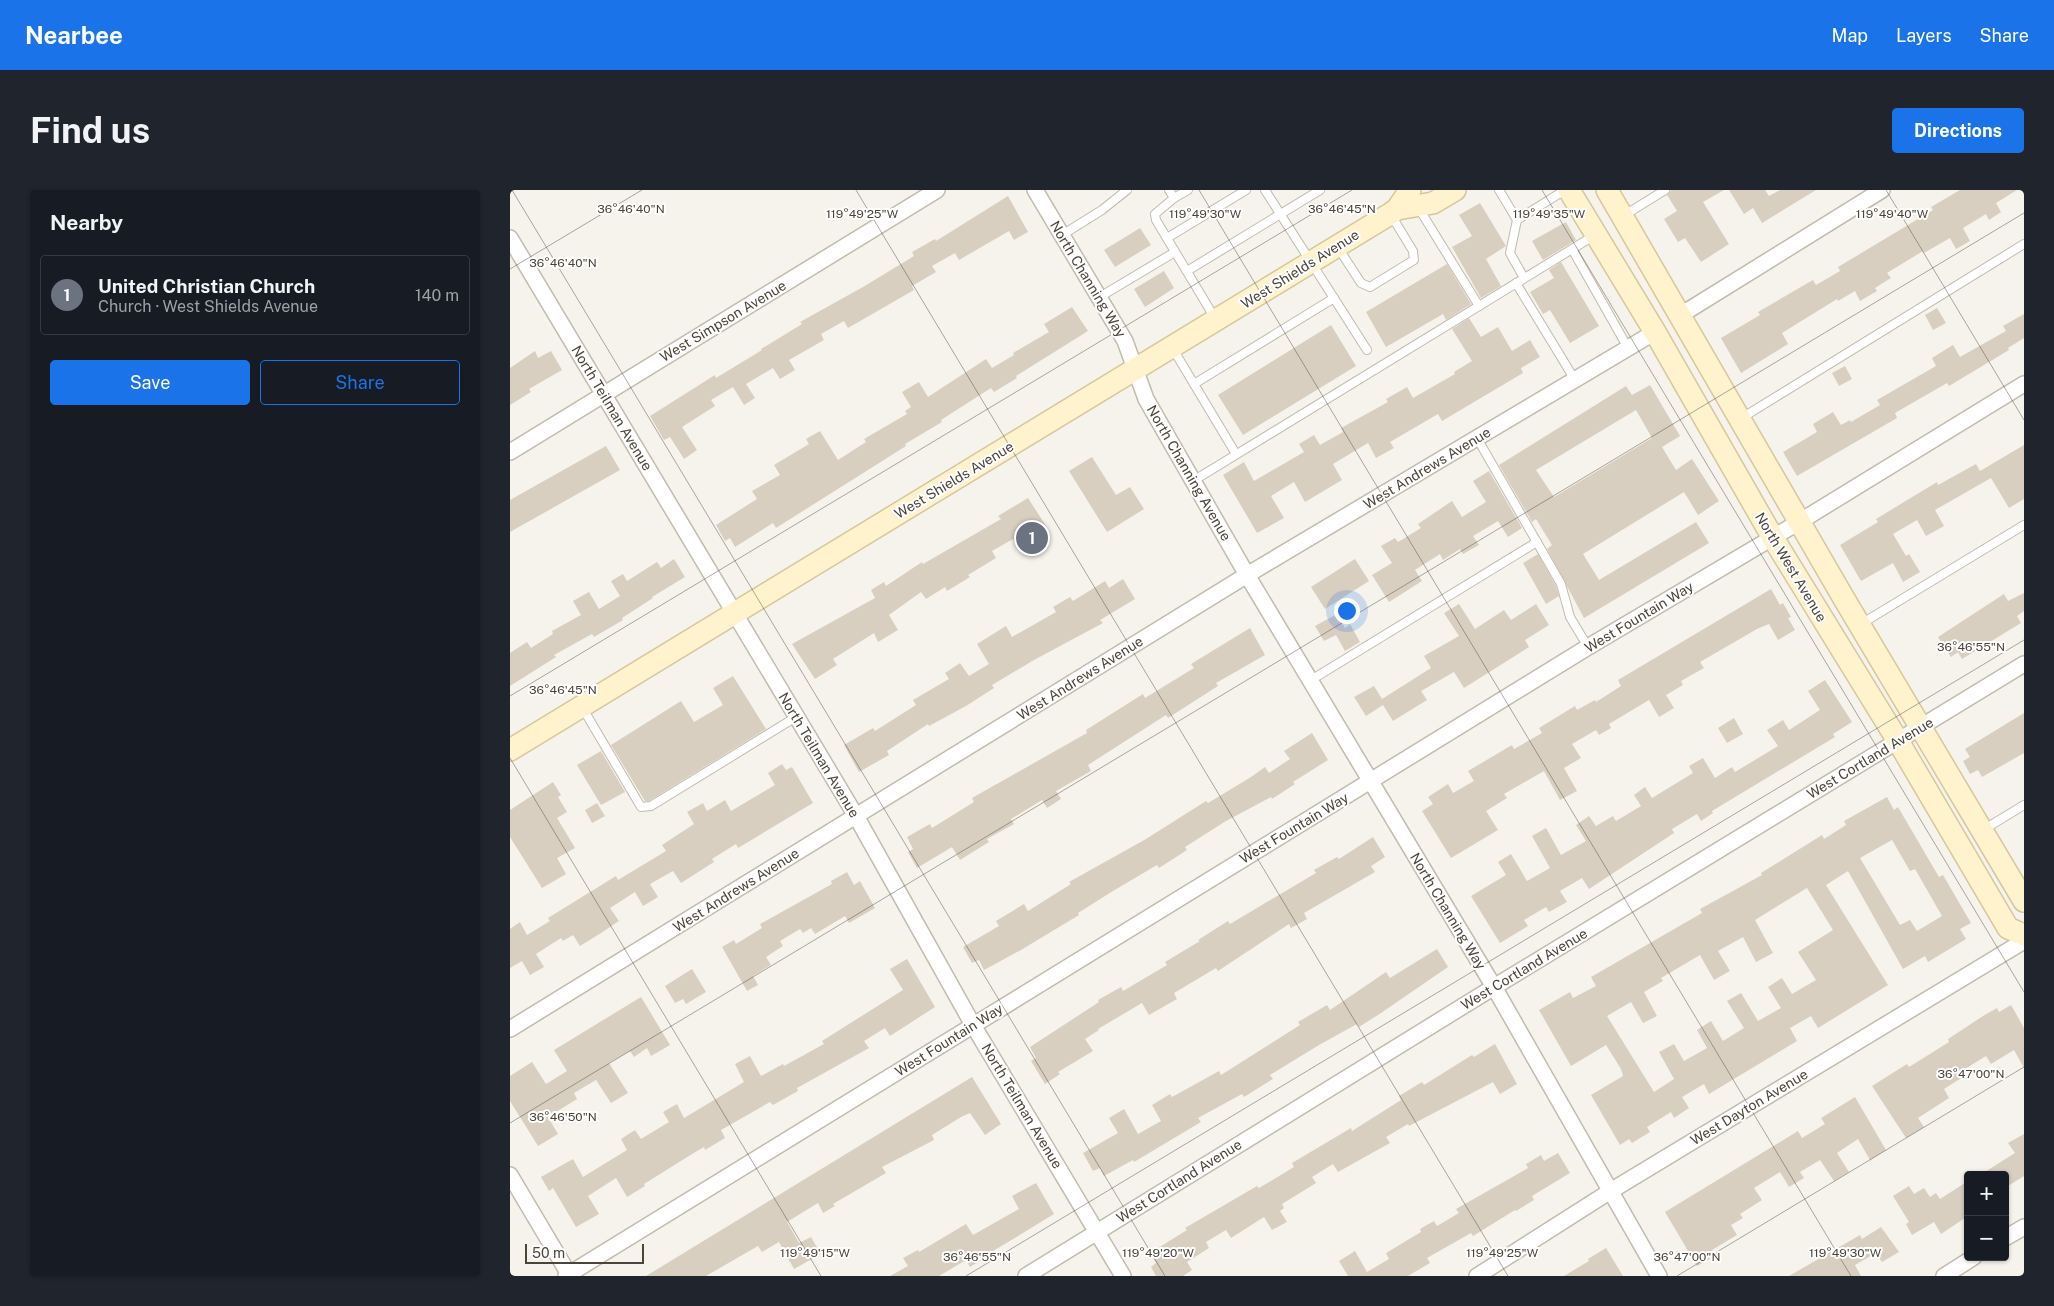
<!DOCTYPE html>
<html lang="en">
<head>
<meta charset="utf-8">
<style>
	:root { --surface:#171b24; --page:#20242c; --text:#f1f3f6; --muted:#9ea1a6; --line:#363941; --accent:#1a73e8 }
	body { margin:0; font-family:"Public Sans",sans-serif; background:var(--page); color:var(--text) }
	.controls { position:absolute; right:15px; bottom:15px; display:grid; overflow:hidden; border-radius:5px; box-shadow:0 1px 4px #0004 }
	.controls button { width:45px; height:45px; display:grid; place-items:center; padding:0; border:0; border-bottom:1px solid var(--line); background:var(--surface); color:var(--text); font:25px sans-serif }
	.scale { position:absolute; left:15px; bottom:12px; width:119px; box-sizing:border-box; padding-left:5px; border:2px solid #4b4439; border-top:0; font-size:14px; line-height:18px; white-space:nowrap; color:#4b4439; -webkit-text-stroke:4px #fff; paint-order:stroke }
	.you { position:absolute; left:836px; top:420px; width:18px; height:18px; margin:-12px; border:4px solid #fff; border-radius:50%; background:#1a73e8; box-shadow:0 0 0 8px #1a73e833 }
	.badge { display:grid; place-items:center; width:32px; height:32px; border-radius:50%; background:var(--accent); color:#fff; font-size:16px; font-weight:700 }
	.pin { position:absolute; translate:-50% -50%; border:2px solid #fff; box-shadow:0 1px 5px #0006 }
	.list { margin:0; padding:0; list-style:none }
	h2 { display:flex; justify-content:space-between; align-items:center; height:65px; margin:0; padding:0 20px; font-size:21px }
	h2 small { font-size:16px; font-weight:400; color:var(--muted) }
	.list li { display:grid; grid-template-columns:32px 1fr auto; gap:15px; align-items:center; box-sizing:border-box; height:80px; margin:0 10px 10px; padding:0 10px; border:1px solid var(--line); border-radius:5px }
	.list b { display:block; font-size:19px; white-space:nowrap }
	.list p { margin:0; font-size:16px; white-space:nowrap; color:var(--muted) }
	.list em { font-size:16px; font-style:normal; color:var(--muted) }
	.actions { display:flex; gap:10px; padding:15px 20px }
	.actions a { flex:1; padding:11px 0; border:1px solid var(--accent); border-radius:5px; text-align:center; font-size:18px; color:var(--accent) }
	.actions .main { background:var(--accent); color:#fff }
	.map { position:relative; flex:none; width:1514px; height:1086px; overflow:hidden; border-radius:5px }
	header { display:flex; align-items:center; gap:30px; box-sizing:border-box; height:70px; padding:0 25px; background:var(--accent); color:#fff }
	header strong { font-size:24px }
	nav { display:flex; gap:28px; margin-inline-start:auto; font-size:18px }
	.intro { display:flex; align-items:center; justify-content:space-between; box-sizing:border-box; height:120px; padding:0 30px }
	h1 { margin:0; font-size:35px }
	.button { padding:12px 22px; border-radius:5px; background:var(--accent); color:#fff; font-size:18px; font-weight:700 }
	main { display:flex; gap:30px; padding:0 30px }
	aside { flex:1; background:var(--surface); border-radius:5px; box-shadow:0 1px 4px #0004 }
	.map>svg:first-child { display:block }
	.building { fill:#d8cfc1; fill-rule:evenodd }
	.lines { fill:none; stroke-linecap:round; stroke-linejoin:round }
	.lane-casing { stroke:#c2bbae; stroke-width:10 }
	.street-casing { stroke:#c2bbae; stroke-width:18 }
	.secondary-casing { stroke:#d6c79b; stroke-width:24 }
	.lane { stroke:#fff; stroke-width:8 }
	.street { stroke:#fff; stroke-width:15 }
	.secondary { stroke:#fff3cd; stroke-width:21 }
	.ticks { fill:none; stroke:#4b4439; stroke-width:1; stroke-opacity:0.45 }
	.labels { text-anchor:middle; stroke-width:4; stroke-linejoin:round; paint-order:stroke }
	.street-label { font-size:14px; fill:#4b4439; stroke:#fff }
	.ticks-label { font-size:12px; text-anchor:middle; fill:#4b4439; stroke:#fff; stroke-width:4; stroke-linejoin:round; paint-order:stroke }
</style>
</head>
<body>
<header>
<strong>Nearbee</strong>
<nav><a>Map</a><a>Layers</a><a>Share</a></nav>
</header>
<div class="intro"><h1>Find us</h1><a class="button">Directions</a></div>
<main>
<aside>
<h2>Nearby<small></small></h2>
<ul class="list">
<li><span class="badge" style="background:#6b7280">1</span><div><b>United Christian Church</b><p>Church · West Shields Avenue</p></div><em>140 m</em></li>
</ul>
<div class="actions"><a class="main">Save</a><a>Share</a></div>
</aside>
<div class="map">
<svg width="1514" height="1086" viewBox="0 0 1514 1086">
	<rect width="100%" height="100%" fill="#f6f3ec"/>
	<g class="building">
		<polygon points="1161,0 1214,0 1193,12 1219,54 1191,72 1175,48 1168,52 1154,29 1167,21 1157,5"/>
		<polygon points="1219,0 1255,0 1259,6 1270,0 1306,0 1252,33 1243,18 1234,24"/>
		<polygon points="1450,0 1507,0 1486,13 1491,22 1479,30 1476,24 1453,38 1460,51 1446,59 1440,48 1414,63 1413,61 1377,83 1381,88 1365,98 1367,101 1350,111 1345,101 1328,111 1327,109 1272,143 1278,154 1231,183 1211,148 1250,125 1248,122 1303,90 1306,95 1330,81 1328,77 1423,20 1421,17"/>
		<polygon points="498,6 518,42 504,50 499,41 449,70 445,63 422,76 426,82 402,96 404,100 338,138 334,131 311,144 314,150 279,170 285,180 270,189 263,178 236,194 245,208 234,215 223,197 201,210 205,216 172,237 187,260 174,269 160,247 154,250 140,226 205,185 206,188 252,160 251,159 292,134 290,132 353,97 404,66 402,62 425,49 426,51"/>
		<polygon points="970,13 996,56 976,69 991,96 971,108 942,57 962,46 949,25"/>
		<polygon points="1056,32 1066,50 1033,70 1022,51"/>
		<polygon points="630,38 641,55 605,77 594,60"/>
		<polygon points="1051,72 1089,136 1060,153 1040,120 1033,124 1020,102 1044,88 1039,80"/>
		<polygon points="937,74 961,114 936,130 933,124 876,157 856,122"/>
		<polygon points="654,81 664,98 635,117 624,99"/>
		<polygon points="562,117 578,141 506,186 507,188 484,202 481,198 431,230 432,232 395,254 396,256 266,338 263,333 225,357 220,348 215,351 206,335 247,309 242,301 270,285 264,275 299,254 296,249 310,241 328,270 356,252 354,249 397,224 395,221 401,217 392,202 409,192 418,207 476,169 482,178 504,165 503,163 539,142 534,134"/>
		<polygon points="1427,118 1436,133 1423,140 1415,125"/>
		<polygon points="1514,124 1514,148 1498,158 1499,160 1439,196 1437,193 1385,223 1387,228 1287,286 1273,262 1307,242 1303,234 1323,222 1331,235 1340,230 1341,232 1370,215 1367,210 1426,176 1422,168 1443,155 1450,167 1496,141 1493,136"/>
		<polygon points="959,128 971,147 988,137 1002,161 1020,150 1030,167 1011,178 1013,183 932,231 928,224 880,252 884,258 866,268 858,253 823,274 832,290 795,312 784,292 761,306 774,328 747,343 713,285 734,272 744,291 794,262 789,254 804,245 810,255 833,242 831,238 878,212 876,209 897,197 903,208 945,184 944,182 962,171 942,139"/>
		<polygon points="821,135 846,176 733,245 708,205"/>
		<polygon points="25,161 28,168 41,161 52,180 19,199 21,202 0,215 0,178"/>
		<polygon points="1335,176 1342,189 1329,196 1322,183"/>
		<path d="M1140,195l30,51 -18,11 14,23 16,-11 27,42 -21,14 -14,-23 -101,62 16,26 97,-58 13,21 -125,75 -37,-69 5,-4 -16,-26 -4,3 -33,-57 127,-79 6,9zM1126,220l16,28 -98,59 -18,-27z"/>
		<polygon points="1514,255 1514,309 1499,318 1481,288 1425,320 1434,336 1416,346 1407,330 1383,344 1396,366 1399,364 1410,382 1393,392 1383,373 1351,391 1330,355 1368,332 1366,329 1427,292 1428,295 1466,274 1470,281"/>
		<polygon points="96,256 110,280 0,342 0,310"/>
		<polygon points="582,267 606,305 620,297 634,319 597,342 559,281"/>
		<polygon points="979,281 1012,338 998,347 988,331 963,346 969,355 953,364 950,359 933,370 930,364 905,380 912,391 879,412 862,385 882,373 871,356 885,348 888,352 911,338 908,334 942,311 952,327 976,312 963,291"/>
		<polygon points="518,308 536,336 506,354 503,349 482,361 486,368 458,385 460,387 437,401 435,397 416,409 411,402 379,425 388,440 368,452 364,443 323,469 327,475 305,489 282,454 365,408 361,400 374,392 376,396 412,372 413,374 491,329 488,326"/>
		<polygon points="1028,364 1046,396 1049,406 1036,414 1013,373"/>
		<polygon points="164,369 175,387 142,407 143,408 112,428 113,430 84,447 82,444 44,465 46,467 0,496 0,463 17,452 21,458 43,444 42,441 71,425 63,411 79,402 89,419 110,406 101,391 113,384 117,391 147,372 151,378"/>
		<polygon points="845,369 859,391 815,419 801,397"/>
		<polygon points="613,389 625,409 590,430 593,433 524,470 482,495 484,498 456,516 419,536 418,534 377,561 379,565 349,582 334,555 363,538 365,541 406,515 403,510 439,489 435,483 450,473 459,486 479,474 467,454 496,436 502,447 546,422 543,417 560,407 563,411 595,391 599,398"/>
		<polygon points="1261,399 1270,415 1273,413 1281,427 1278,428 1285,440 1268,450 1259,434 1247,439 1190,472 1194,478 1171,491 1173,495 1156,505 1164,518 1149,527 1139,510 1099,534 1101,538 1089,545 1086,540 1062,554 1071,568 1054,578 1067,601 1050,610 1034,581 994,604 997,608 976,621 988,640 941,668 912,621 923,614 918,607 938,594 943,603 964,591 958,581 1002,555 1004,559 1032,543 1029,538 1065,516 1067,520 1085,510 1086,512 1111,496 1108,490"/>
		<polygon points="1514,403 1514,421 1507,426 1511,433 1452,469 1448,462 1441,467 1428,447 1494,404 1498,411"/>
		<polygon points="949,414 965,439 994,420 1001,430 1026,414 1039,435 1015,450 1019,457 954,498 944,482 911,501 917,510 883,531 873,515 856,526 844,507 864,496 872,509 921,478 914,466 949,446 934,423"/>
		<polygon points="827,424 835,438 840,434 850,452 835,461 826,445 814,451 805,436"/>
		<polygon points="740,438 755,465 706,493 708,496 658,528 656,525 578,575 581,581 546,601 551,609 537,618 532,610 501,629 504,634 477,649 479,652 450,670 442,657 407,678 398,662 403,659 397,647 420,634 422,638 464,612 462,608 577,543 576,540 633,504 635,508 684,478 681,474"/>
		<polygon points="223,486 256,539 139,611 135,611 101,555 171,511 184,532 213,515 203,498"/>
		<polygon points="1315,490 1342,532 1323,544 1325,547 1202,621 1203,623 1191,631 1187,624 1162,639 1164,643 1079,699 1072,688 1050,701 1057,712 1039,722 1036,717 1014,730 1018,736 990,753 961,706 996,685 988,672 1001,664 1017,691 1040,678 1022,646 1036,638 1051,665 1076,651 1066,635 1079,626 1086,636 1103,626 1106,631 1131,616 1124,605 1135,597 1142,608 1183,583 1179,576 1193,568 1205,588 1222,577 1225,582 1268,556 1257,540 1273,530 1279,540 1310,520 1298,501"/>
		<polygon points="1514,523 1514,563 1472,587 1468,580 1460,584 1453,571 1460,567 1455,559"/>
		<polygon points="1224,528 1233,544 1217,553 1208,538"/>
		<polygon points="802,543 818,570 783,592 785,594 762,609 761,607 716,631 675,657 677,660 649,678 647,675 603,701 568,723 569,725 511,760 474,780 469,770 462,773 453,757 489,736 486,731 514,714 518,721 561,694 559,692 636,649 696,611 698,613 741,587 755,577 759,583 780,569 774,561"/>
		<polygon points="91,561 115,602 91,615 67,575"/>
		<polygon points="272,574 276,580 282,577 303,613 228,658 226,654 202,669 204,672 171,693 163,681 140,694 148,707 133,716 125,702 100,718 109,731 91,743 70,756 63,745 53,751 51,748 26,764 34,777 20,785 12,771 0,778 0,739 10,732 17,745 40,731 38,728 106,686 108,690 156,661 152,655 184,634 177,622 193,613 197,621 215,610 221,621 265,595 258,583"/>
		<polygon points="43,592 51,605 48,607 57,622 47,628 65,658 47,668 56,684 32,698 0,647 0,620"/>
		<path d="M1377,607l7,13 4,-3 41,70 4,-2 28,48 -11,6 6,10 -38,23 -3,-6 -22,13 -55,-98 -22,14 62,100 -70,43 -7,-12 -21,12 7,13 -88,53 -5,-10 -22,13 7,11 -15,10 -3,-6 -24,15 3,5 -18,11 -3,-4 -9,6 -29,-50 32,-19 -2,-7 -15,-24 -35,21 -32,-56 31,-18 3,6 23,-12 -5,-9 111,-64 -2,-4 62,-34 -1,-2 61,-38 2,4 22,-14 -2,-4zM1382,650l18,31 5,-2 27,47 -25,15 -7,-11 -10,5 -40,-67zM1297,698l26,42 -35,22 18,28 -24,14 -10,-16 -14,9 13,21 -23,13 -17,-28 -14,8 17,27 -21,13 -12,-20 -14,9 10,18 -23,13 -10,-17 -15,8 15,27 -20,13 -47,-76 24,-14 12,21 14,-7 -13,-24 19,-11 -2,-3 39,-23 14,25 16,-9 -12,-20 25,-14 13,25 17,-9 -18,-33z"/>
		<polygon points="87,613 95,626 82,633 75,620"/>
		<polygon points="863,647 875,667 861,676 865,682 794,723 797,729 781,738 779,734 708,781 706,778 664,803 667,809 639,825 632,813 588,839 589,840 575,849 583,861 548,882 550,884 535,894 521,871 526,868 520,857 589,812 588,810 611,797 613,801 657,775 655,772 690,751 688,750 718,731 720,734 806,683 804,680 827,667 829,669"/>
		<polygon points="337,682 344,695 350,691 365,718 339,733 335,726 305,744 301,738 293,743 290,739 270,751 273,756 256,767 261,775 243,786 248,795 237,801 212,757 224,750 226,754 252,738 250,734 322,694 321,691"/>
		<polygon points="927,759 938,777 871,823 849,837 847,834 809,855 760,885 763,889 734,907 732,904 688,928 691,932 624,972 623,970 594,986 590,978 583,981 573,963 608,943 599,928 614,919 628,944 651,931 642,915 660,904 662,907 709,881 711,885 790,835 788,832 817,815 820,820 876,782 880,788"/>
		<polygon points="397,769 425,817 380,846 375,838 354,851 359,858 287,898 288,901 263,915 260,912 211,940 215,948 195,960 194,957 187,961 134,994 135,996 117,1007 106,988 78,1006 89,1024 66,1037 43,998 39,1001 31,987 63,969 73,987 117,960 111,949 125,940 131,949 159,932 153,922 167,914 174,928 234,892 225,874 240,866 251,886 273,874 274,876 314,854 312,851 393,800 380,779"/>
		<polygon points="182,779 196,802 176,814 173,809 165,813 155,796"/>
		<polygon points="131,807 160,855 141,866 137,858 124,867 120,861 99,873 118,903 101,913 86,890 64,903 67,909 38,927 48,944 28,956 0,911 0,886 22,872 36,894 57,881 44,860"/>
		<polygon points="1501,815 1514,838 1514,878 1504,860 1481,874 1476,866 1450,882 1453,887 1434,899 1439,908 1408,928 1414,937 1396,948 1362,896 1397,874 1399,877 1439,852 1438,849 1473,826 1487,818 1489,822"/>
		<polygon points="985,854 1007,894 990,904 983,892 899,936 898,934 876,947 880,953 828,982 823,974 802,987 806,993 772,1014 774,1018 770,1021 777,1032 762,1040 754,1027 721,1048 716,1040 696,1052 699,1058 677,1072 682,1080 673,1086 646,1086 641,1077 646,1073 640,1063 677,1040 675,1038 747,996 749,998 784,977 782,973 841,938 842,941 891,910 889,906 912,892 914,895 962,865 964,867"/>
		<polygon points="462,887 491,934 475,945 460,923 451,927 422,945 424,950 372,977 376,983 323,1014 325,1016 313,1023 308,1013 277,1032 289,1053 301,1047 311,1064 284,1079 269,1052 252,1062 248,1056 196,1086 136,1086"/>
		<polygon points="1345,907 1376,960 1360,970 1348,949 1327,963 1339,982 1324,991 1310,970 1290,982 1294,988 1279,997 1270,982 1244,998 1252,1010 1230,1024 1233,1028 1221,1035 1227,1045 1202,1060 1205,1066 1187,1076 1155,1022 1288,941 1292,948 1315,934 1311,928"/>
		<polygon points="1514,944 1514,986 1495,998 1495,985 1470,985 1505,963 1498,953"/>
		<polygon points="1048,963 1060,983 1022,1006 1024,1010 1006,1021 1005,1020 963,1046 961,1043 917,1068 920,1073 898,1086 838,1086 829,1071 845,1061 857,1082 879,1069 876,1063 911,1042 910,1039 924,1031 927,1036 949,1023 946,1019 1018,978 1016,974 1031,965 1034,971"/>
		<polygon points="1458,991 1458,1026 1431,1044 1424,1032 1402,1045 1396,1034 1399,1032 1383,1006 1399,996 1404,1004 1414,998 1420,1007 1426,1003 1430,1009"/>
		<polygon points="526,993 544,1024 475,1066 476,1067 460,1077 456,1070 429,1086 380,1086 398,1076 393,1068 408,1060 409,1062 456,1034 463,1045 509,1019 502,1006"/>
		<polygon points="1371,1037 1389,1062 1372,1072 1366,1063 1345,1075 1351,1086 1279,1086 1350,1045 1352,1049"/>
		<polygon points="1096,1058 1113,1086 1054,1086 1079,1071 1078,1069"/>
	</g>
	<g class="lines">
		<g class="lane-casing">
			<g id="lane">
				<polyline points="659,0 664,8 678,0"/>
				<polyline points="755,0 857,160"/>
				<polyline points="989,0 1007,30 1055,0"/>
				<polyline points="664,8 645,24 646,30 706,130"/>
				<polyline points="908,17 969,116"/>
				<polyline points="1113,26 1155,0"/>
				<polyline points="1007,30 1000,63 1014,88"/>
				<polyline points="552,45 592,20 617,0"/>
				<polyline points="657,48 736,0"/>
				<polyline points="827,56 851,93 860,97 904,70 903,61 881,25"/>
				<polyline points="1062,59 1118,158"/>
				<polyline points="677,81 810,0"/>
				<polyline points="1006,93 1065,190"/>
				<polyline points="588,108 665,62"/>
				<polyline points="663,159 726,264"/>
				<polyline points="684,194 824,108"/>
				<polyline points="1230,229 1514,54"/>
				<polyline points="967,248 1051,394 1060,427 1078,457"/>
				<polyline points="683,291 1085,45"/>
				<polyline points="1351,434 1514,335"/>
				<polyline points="801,490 1027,352"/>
				<polyline points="72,517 131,617 141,616 286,527"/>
				<polyline points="1473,640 1514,615"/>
			</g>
		</g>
		<g class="street-casing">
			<g id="street">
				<polyline points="525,0 615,151 636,209 737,385 984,797 1149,1086"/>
				<polyline points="0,48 346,626 463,835 613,1086"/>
				<polyline points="1169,126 1372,0"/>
				<polyline points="0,262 427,0"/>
				<polyline points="0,839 737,385 1145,142"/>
				<polyline points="0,985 60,1086"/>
				<polyline points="1495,1048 1514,1037"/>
				<polyline points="56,1086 1078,457 1289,332 1514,194"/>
				<polyline points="516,1086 984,797 1514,474"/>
				<polyline points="967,1086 1099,1002 1514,751"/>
				<polyline points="1434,1086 1464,1067"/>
			</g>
		</g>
		<g class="secondary-casing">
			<g id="secondary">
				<polyline points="1059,0 1145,142 1263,348 1388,551 1498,738 1514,745"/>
				<polyline points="1097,0 1333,407 1514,711"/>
				<polyline points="887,19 923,13 945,0"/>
				<polyline points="0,560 880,24 887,19 900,0"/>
			</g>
		</g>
		<use href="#lane" class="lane"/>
		<use href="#street" class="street"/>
		<use href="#secondary" class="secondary"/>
	</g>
	<path class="ticks" d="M2,0l653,1086M346,0l652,1086M689,0l652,1086M1032,0l482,802M1376,0l138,230M0,79l132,-79M0,506l842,-506M0,568l311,518M0,933l1514,-910M456,1086l1058,-636M1167,1086l347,-209"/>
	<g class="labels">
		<g class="street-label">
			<text transform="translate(790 79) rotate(-32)" y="5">West Shields Avenue</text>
			<text transform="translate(578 89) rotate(59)" y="5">North Channing Way</text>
			<text transform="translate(213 131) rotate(-31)" y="5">West Simpson Avenue</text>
			<text transform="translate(102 218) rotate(59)" y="5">North Teilman Avenue</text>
			<text transform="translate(917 278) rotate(-31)" y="5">West Andrews Avenue</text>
			<text transform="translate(679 283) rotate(60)" y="5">North Channing Avenue</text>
			<text transform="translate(444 290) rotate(-31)" y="5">West Shields Avenue</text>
			<text transform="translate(1281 377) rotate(59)" y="5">North West Avenue</text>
			<text transform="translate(1129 427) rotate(-31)" y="5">West Fountain Way</text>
			<text transform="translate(570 488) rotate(-32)" y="5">West Andrews Avenue</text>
			<text transform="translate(309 565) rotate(59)" y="5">North Teilman Avenue</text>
			<text transform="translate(1360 568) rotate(-31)" y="5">West Cortland Avenue</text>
			<text transform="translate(784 638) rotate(-31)" y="5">West Fountain Way</text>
			<text transform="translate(226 700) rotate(-32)" y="5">West Andrews Avenue</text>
			<text transform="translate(938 721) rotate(59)" y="5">North Channing Way</text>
			<text transform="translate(1014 779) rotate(-31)" y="5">West Cortland Avenue</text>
			<text transform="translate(439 850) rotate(-32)" y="5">West Fountain Way</text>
			<text transform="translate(512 916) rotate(59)" y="5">North Teilman Avenue</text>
			<text transform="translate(1239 917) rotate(-31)" y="5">West Dayton Avenue</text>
			<text transform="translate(669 991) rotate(-32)" y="5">West Cortland Avenue</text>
		</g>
	</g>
	<g class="ticks-label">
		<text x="121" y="23">36°46'40"N</text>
		<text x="832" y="23">36°46'45"N</text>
		<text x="352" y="28">119°49'25"W</text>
		<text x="695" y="28">119°49'30"W</text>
		<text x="1039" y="28">119°49'35"W</text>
		<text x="1382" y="28">119°49'40"W</text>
		<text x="53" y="77">36°46'40"N</text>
		<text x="1461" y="461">36°46'55"N</text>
		<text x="53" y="504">36°46'45"N</text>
		<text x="1461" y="888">36°47'00"N</text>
		<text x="53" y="931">36°46'50"N</text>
		<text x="305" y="1067">119°49'15"W</text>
		<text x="648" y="1067">119°49'20"W</text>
		<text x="992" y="1067">119°49'25"W</text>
		<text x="1335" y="1067">119°49'30"W</text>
		<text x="467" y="1071">36°46'55"N</text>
		<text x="1177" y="1071">36°47'00"N</text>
	</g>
</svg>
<div class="controls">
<button>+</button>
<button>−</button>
</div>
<div class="scale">50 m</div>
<div class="you"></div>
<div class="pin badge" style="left:522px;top:348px;background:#6b7280">1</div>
</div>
</main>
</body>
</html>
